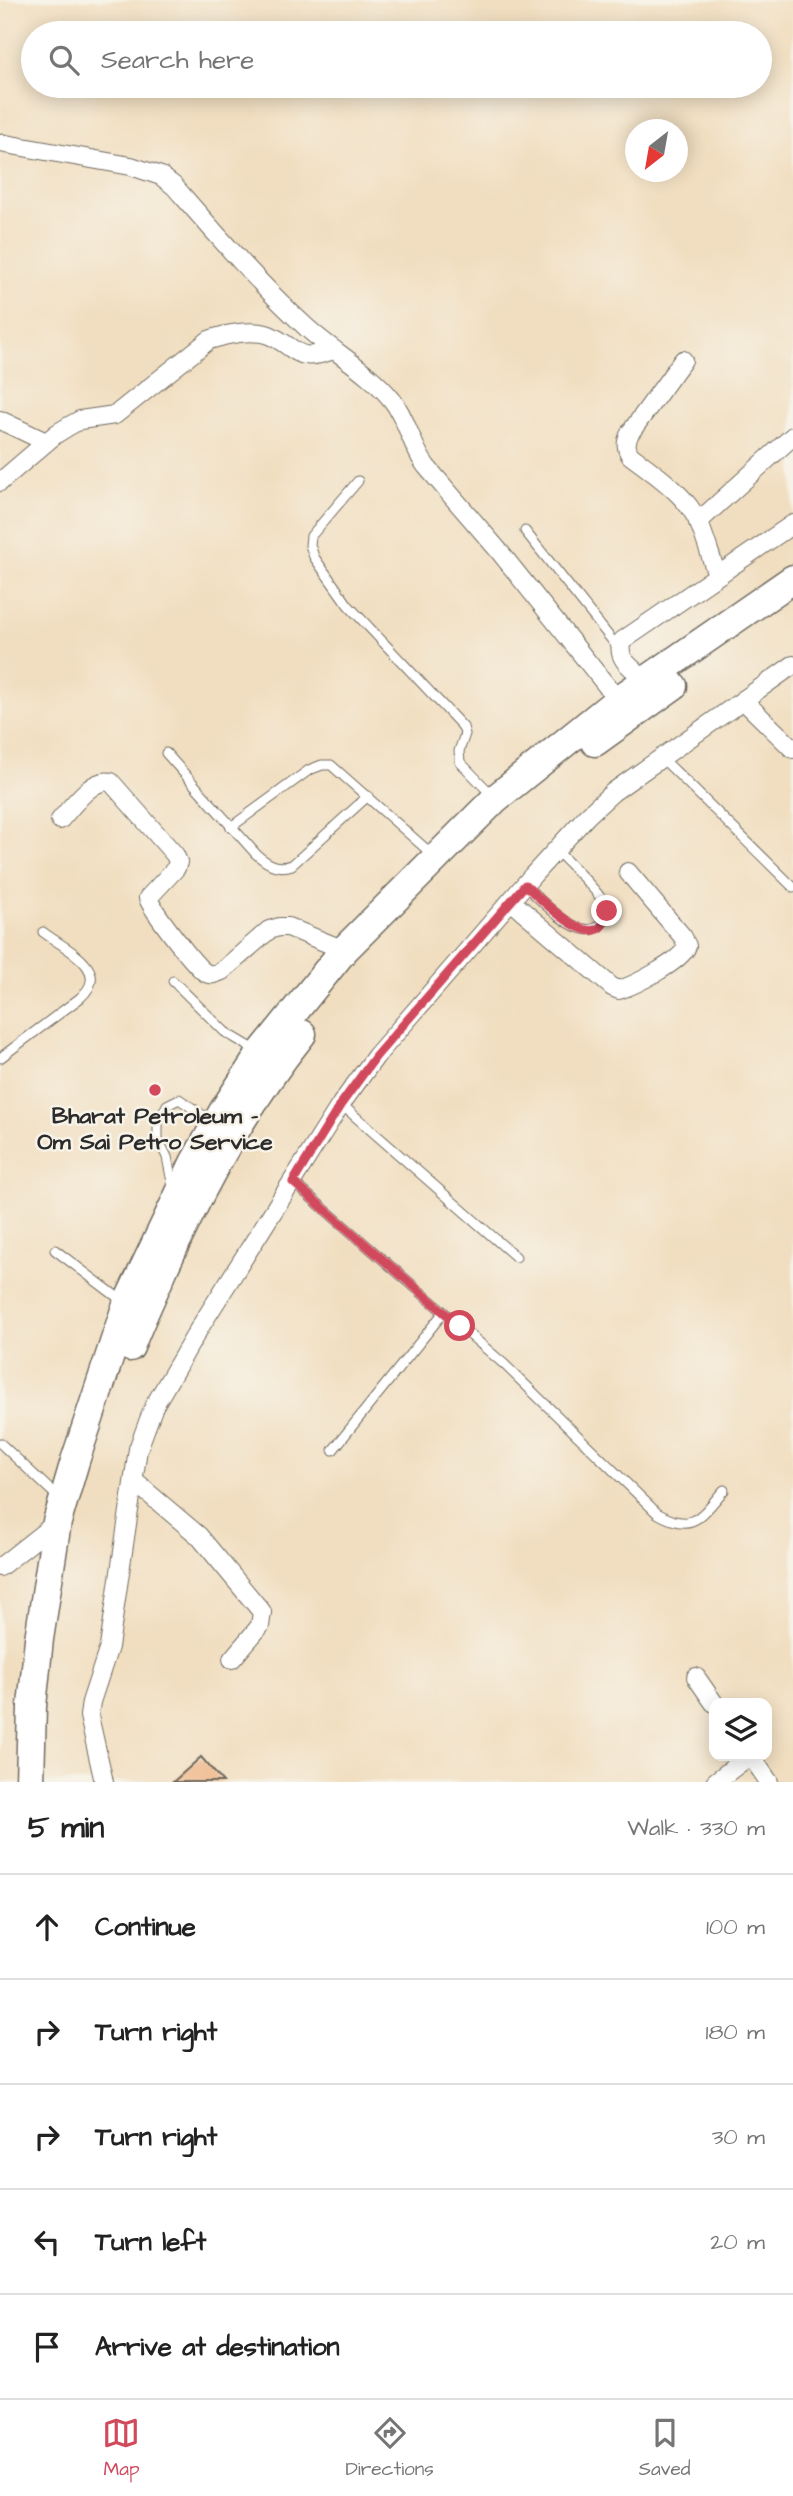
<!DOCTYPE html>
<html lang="en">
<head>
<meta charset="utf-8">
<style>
	:root { --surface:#fff; --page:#f2f2f2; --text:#222; --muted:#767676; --line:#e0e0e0; --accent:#d1495b }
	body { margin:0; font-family:"Architects Daughter",sans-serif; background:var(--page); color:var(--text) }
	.controls { position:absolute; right:21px; bottom:21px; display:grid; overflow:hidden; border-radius:14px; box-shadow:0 4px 18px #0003 }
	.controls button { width:63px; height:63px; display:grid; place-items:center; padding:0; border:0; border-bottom:2px solid var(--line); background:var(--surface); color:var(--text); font:35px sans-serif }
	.compass { position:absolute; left:625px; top:119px; width:63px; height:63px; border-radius:50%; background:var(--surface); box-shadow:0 4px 18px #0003; rotate:211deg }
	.stop { position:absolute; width:21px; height:21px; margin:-16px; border:5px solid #d1495b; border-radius:50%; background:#fff }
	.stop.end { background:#d1495b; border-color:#fff; box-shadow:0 2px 7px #0008 }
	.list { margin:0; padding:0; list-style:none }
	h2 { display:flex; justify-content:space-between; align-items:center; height:91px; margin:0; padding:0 28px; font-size:30px }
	h2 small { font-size:23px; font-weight:400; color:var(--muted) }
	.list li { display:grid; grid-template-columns:46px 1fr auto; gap:21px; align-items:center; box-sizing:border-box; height:105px; padding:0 28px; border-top:2px solid var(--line) }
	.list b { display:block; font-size:26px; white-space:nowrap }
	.list em { font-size:23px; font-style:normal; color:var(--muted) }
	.icon { flex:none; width:38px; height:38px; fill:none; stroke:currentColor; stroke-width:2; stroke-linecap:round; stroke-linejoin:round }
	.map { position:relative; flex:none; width:793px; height:1782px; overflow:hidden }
	.search { position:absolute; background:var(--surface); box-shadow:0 4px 18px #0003; left:21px; right:21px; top:21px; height:77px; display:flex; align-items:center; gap:18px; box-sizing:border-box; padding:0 24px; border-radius:38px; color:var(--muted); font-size:26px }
	.sheet { height:616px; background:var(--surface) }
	nav { display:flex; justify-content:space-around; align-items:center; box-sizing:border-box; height:98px; border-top:2px solid var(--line); background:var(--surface); font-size:19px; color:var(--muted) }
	nav a { display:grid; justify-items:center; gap:4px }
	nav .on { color:var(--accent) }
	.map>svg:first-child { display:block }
	.building { fill:#efb383 }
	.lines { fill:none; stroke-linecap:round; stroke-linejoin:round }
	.service-casing { stroke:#706a5f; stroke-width:11 }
	.minor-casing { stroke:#706a5f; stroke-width:20 }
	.trunk-casing { stroke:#706a5f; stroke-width:31 }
	.service { stroke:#fff; stroke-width:9 }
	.minor { stroke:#fff; stroke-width:18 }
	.trunk { stroke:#fff; stroke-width:28 }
	.route { stroke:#d1495b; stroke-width:9 }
	.poi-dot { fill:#d1495b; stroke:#f7f3e8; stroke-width:2.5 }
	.labels { text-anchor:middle; stroke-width:5; stroke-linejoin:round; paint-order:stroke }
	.poi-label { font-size:23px; font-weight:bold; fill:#2b2b2b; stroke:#f7f3e8 }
</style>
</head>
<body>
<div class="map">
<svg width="793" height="1782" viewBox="0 0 793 1782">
	<rect width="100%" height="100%" fill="#f7f3e8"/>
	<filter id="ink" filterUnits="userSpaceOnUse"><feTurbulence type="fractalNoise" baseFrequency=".0143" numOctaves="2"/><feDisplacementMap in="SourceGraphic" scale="14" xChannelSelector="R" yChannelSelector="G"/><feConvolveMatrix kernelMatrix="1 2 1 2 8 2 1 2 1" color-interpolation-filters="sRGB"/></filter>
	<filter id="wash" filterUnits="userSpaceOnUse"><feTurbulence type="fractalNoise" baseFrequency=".00686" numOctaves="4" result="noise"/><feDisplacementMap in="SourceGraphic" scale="28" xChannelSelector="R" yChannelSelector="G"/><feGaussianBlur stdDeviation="1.57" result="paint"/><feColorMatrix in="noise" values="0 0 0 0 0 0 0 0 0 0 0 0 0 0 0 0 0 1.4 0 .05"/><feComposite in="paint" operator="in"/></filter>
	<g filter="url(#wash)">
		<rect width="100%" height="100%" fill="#f1dec0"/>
		<g id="blocks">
			<polygon class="building" points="201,1757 223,1782 173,1782"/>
		</g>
	</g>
	<g filter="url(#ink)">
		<use href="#blocks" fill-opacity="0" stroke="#706a5f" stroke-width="2"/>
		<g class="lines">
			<g class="service-casing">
				<g id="service">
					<polyline points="358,481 311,536 310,545 314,557 348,605 463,727 465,734 459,751 460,762 494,797"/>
					<polyline points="525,531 619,649"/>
					<path d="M166,753l90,101c11,10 22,16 36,11l76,-69"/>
					<polyline points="661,757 793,887"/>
					<polyline points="231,827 309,770 322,765 331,765 434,856"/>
					<path d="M525,885c16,15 58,63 78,37 4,-5 5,-10 3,-15 -4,-13 -39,-45 -50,-57"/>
					<polyline points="173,981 225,1032 257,1051"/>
					<path d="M0,1058l80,-60c33,-29 -15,-49 -37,-66"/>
					<polyline points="341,1104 516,1257"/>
					<path d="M293,1182l212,183 152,148c36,21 43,4 67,-23"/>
					<polyline points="173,1187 167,1157 158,1139 158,1122 167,1105 179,1099 204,1116 214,1115"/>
					<polyline points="55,1250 125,1303"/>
					<polyline points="0,1443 60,1499"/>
					<polyline points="333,1450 444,1312"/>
				</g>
			</g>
			<g class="minor-casing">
				<g id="minor">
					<path d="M0,143l131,23 30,10 13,10c42,48 85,98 132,141 27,25 63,44 86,73 16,20 19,46 34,66l73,85 119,149"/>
					<path d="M683,360l-53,73c-4,9 -5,13 0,22 25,19 56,39 69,68 7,17 12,35 18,52"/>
					<polyline points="0,420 46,442"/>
					<path d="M0,482l56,-48 13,-8 11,-6 35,-5 94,-75c17,-6 43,-11 60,-5 30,13 26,29 64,15"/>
					<polyline points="698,522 793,436"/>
					<path d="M647,681c-13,-12 -32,-21 -25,-40l171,-117"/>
					<polyline points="743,700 793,749"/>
					<path d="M60,820c12,-13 32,-43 51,-38l64,73 3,7 -2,6 -28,30c4,12 48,70 58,75 6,3 11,0 16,-2l47,-41 10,-3h9l56,23"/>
					<path d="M511,901l101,86 7,3c16,-5 63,-29 68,-44l-4,-9 -55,-65"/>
					<polyline points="135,1482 199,1536 262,1612 260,1626 232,1659"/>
					<polyline points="0,1567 57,1522"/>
					<polyline points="696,1677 714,1703"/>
					<polyline points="751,1756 769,1782"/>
					<polyline points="104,1782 89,1716 91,1702 109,1647 138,1449 154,1406 200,1327 341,1104 376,1056 533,875 587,816 613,792 793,665"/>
					<polyline points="715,1782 749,1756"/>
				</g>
			</g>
			<g class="trunk-casing">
				<g id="trunk">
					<polyline points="595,742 673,686"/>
					<path d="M130,1347c10,-27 23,-53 34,-79 38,-83 81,-163 138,-234"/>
					<polyline points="30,1782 32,1706 39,1639 57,1522 75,1461 127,1304 194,1163 224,1110 261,1053 344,950 495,799 618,700 793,579"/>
				</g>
			</g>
			<use href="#service" class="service"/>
			<use href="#minor" class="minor"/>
			<use href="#trunk" class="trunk"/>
		</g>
	</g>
	<g class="lines" filter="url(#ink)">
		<path class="route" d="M460,1326l-167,-144 48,-78 35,-48 149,-171c15,13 75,77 82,26"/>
	</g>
	<circle class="poi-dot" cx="155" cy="1090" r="7"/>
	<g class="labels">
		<g class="poi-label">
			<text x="155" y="1123">Bharat Petroleum -<tspan x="155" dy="26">Om Sai Petro Service</tspan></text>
		</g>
	</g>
</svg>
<div class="controls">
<button><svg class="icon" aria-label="layers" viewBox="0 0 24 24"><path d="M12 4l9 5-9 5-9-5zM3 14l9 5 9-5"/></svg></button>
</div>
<svg class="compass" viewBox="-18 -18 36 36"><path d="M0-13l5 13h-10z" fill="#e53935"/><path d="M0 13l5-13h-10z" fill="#767676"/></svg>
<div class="stop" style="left:460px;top:1326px"></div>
<div class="stop end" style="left:607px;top:911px"></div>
<div class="search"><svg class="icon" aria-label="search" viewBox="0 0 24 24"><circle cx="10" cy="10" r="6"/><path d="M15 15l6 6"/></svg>Search here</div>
</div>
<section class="sheet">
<h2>5 min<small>Walk · 330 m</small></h2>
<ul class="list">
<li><svg class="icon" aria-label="ahead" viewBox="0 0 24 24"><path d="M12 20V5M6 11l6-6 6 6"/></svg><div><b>Continue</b></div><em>100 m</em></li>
<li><svg class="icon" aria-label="right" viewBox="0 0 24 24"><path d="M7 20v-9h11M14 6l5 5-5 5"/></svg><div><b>Turn right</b></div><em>180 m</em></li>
<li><svg class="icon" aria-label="right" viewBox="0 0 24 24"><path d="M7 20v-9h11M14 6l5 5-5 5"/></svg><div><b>Turn right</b></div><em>30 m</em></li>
<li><svg class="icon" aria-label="left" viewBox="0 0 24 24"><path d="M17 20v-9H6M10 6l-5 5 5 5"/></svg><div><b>Turn left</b></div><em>20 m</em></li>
<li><svg class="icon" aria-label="arrive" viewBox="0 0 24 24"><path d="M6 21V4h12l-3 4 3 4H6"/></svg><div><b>Arrive at destination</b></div></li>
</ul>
</section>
<nav>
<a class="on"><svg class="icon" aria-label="map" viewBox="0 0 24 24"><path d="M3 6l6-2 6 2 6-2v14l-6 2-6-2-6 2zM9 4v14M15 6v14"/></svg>Map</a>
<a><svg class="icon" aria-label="directions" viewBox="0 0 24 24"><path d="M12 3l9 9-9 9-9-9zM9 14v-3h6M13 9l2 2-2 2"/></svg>Directions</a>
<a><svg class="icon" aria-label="saved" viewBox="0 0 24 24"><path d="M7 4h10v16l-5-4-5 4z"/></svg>Saved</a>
</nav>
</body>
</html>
